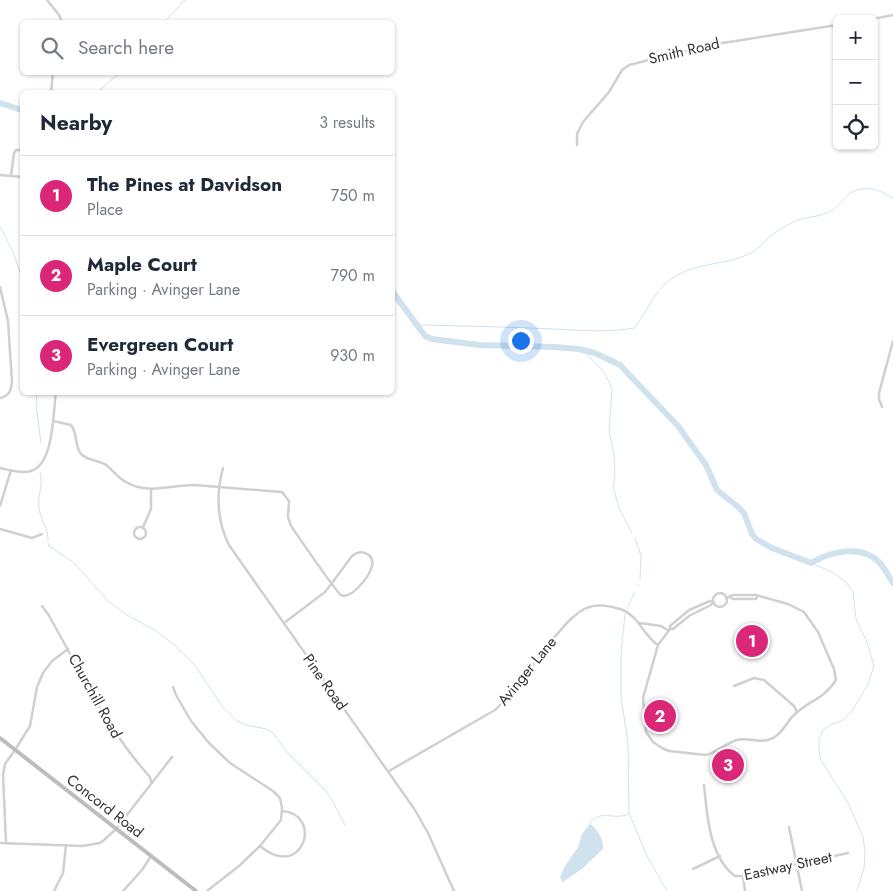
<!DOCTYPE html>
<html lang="en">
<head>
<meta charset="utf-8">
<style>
	:root { --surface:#fff; --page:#f2f2f3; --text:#1f2937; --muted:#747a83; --line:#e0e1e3; --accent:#db2777 }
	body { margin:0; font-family:Jost,sans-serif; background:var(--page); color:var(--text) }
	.controls { position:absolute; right:15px; top:15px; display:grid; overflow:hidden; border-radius:8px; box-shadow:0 1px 4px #0004 }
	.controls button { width:45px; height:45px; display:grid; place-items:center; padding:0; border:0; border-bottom:1px solid var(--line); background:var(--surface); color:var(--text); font:25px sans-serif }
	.you { position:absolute; left:520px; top:340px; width:18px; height:18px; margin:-12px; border:4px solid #fff; border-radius:50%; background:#1a73e8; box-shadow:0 0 0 8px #1a73e833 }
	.badge { display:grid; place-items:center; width:32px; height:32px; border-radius:50%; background:var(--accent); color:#fff; font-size:16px; font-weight:700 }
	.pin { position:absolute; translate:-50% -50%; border:2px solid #fff; box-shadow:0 1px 5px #0006 }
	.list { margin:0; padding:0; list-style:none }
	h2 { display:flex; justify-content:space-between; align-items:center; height:65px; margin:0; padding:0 20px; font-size:21px }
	h2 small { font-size:16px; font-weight:400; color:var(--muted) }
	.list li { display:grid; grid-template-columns:32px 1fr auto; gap:15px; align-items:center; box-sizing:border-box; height:80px; padding:0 20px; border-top:1px solid var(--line) }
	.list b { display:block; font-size:19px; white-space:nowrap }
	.list p { margin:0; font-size:16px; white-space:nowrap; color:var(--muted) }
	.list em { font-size:16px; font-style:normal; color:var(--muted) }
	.icon { flex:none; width:28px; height:28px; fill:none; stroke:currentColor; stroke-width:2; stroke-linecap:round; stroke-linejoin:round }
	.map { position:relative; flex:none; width:893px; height:891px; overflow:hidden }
	.search { position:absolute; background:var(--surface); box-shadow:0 1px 4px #0004; left:20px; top:20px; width:375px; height:55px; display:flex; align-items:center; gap:12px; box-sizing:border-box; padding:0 18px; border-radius:8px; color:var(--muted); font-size:19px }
	.panel { position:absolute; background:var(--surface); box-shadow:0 1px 4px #0004; left:20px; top:90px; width:375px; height:305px; border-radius:8px }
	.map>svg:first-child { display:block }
	.water { fill:#cfe2ee }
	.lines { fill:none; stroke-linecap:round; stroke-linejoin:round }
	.stream { stroke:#cfe2ee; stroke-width:1 }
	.river { stroke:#cfe2ee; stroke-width:6 }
	.street { stroke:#d0d0d0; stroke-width:2.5 }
	.secondary { stroke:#bdbdbd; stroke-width:4 }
	.labels { text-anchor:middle; stroke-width:5; stroke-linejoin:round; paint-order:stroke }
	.street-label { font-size:15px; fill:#333; stroke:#fff }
</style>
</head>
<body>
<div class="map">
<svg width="893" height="891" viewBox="0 0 893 891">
	<rect width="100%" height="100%" fill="#fff"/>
	<path class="water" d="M590,824c7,5 14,15 13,25l-20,19 -20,14 -3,-5 5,-11 13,-19 4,-13z"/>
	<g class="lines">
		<g class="stream">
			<polyline points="165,22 185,0"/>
			<polyline points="97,92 121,72"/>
			<polyline points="0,226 13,252 22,278"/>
			<path d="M416,323l6,2c44,1 87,2 131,4 26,1 55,4 81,-1 13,-15 19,-36 36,-48 23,-18 53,-14 79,-26 9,-4 15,-13 23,-19 5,-5 13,-8 19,-12 12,-7 28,-5 40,-12 10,-6 15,-18 26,-21 16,-4 23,1 36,8"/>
			<polyline points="583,350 604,372 612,388 609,431 614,455 615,477 613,487 619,508 632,533"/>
			<polyline points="37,392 36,404 41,443"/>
			<path d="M40,472c4,12 -3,24 -1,37 2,11 10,21 9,31"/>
			<polyline points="635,538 641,556 640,580"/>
			<polyline points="48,543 49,546 74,563 109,602 127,615 156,631 172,643 194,664 222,706 237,721 246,725 266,729 273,733 288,753 326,791 332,800 345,825"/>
			<polyline points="811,563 832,572 846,582 853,592 856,619 867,642 874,666 868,684 852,711 842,721 832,724 823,730 819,739 819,750 821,760 848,803 863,837 865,853 864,868 857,891"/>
			<polyline points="638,586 639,584"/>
			<polyline points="628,606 635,592"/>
			<polyline points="627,609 628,608"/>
			<polyline points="625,614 621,656 621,698 628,742 629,813 647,856 667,891"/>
			<path d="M590,824c8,-16 26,-3 39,-10"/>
		</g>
		<g class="river">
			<polyline points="0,103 22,110"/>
			<path d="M392,291l33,45 7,3 47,6 76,2 24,2 16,4 25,12 58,61 28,39 11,25 20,16 7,7 8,21 4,5 16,9 39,15c20,-12 51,-19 69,0 5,6 9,14 13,20"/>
		</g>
		<g class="street">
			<polyline points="47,0 59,15 62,22"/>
			<polyline points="873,19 893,15"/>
			<polyline points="51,92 53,72"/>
			<polyline points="577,145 577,134 583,122 609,92 622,70 629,65 710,45 837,25"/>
			<polyline points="0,175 22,177"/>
			<polyline points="11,176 14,153 16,150 22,150"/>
			<path d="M0,287l8,34 4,61c-1,9 -3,14 -12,16"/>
			<polyline points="882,407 879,399 879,393 893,341"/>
			<path d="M53,421l18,4c7,9 3,20 10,29 7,7 17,6 25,11 7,5 12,13 20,17 22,13 45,3 68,3l88,7 7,9 -1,16 3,9c7,10 45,66 50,69 11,5 29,-20 31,-29 1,-4 0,-8 -3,-11 -6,-4 -11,-4 -17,1l-20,27 -7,9 -41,31"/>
			<path d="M0,468c9,2 21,6 31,3 23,-7 22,-58 25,-79"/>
			<path d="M223,468c-7,26 -7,51 6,77l186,265 13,23 26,58"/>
			<polyline points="0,506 11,470"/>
			<circle cx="140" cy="533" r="6"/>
			<polyline points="143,527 151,509 151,490"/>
			<polyline points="0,529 32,538 42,534"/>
			<circle cx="720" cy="600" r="7"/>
			<polyline points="729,597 733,599 756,599 757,597"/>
			<path d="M713,602l-3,-1 -21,9 -19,16v3l-12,16 -15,53 3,34 7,10 9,6 7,3 37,4c12,-3 20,-12 31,-15 10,-3 21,3 31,0 14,-4 17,-17 27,-26 15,-14 29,-15 41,-34l-2,-11 -16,-37 -14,-20 -16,-8 -32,-9h-23l-7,3"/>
			<path d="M42,606l6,8c32,56 59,116 102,163l1,5"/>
			<polyline points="640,623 661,626 669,631"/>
			<polyline points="670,629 673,629 689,616 711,605 712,603"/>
			<polyline points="734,686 754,678 764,680 794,706 797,712"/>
			<polyline points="173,687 176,695 191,721 209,743 230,763 273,791 280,798 282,808 281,820 260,846 239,866 207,891"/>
			<path d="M389,771l106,-61c24,-22 41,-52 63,-77 8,-9 16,-19 28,-25 12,-5 25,-2 37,2 16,7 21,26 35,35"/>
			<path d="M704,785c3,29 5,72 31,91h8l105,-23"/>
			<polyline points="789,827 802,891"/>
			<polyline points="6,842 3,775 5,764 15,750 30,726 37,687 43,673 52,661 68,649"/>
			<polyline points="0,843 83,846 100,843 104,840 116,829 172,757"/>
			<path d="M260,846c43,36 64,-32 22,-35"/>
			<polyline points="693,869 720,856"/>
			<polyline points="743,876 745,891"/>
			<polyline points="54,891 63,873 66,845"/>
			<polyline points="123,891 142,870 151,856"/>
		</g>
		<polyline class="secondary" points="0,738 196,891"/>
	</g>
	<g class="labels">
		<g class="street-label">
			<text transform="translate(684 51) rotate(-13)" y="5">Smith Road</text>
			<text transform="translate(527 671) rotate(-51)" y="5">Avinger Lane</text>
			<text transform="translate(325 682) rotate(55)" y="5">Pine Road</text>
			<text transform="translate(95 696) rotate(61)" y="5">Churchill Road</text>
			<text transform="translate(105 806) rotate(38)" y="5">Concord Road</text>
			<text transform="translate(788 866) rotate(-12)" y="5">Eastway Street</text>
		</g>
	</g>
</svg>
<div class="controls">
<button>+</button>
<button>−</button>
<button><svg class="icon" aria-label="locate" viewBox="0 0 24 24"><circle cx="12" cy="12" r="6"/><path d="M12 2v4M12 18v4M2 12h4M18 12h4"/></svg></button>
</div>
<div class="you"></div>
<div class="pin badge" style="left:752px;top:641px">1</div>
<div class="pin badge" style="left:660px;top:716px">2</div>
<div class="pin badge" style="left:728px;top:765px">3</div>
<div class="search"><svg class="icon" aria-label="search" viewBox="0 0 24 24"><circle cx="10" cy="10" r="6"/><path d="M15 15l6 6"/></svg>Search here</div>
<section class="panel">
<h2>Nearby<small>3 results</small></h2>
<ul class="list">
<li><span class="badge">1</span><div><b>The Pines at Davidson</b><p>Place</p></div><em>750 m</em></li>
<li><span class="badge">2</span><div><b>Maple Court</b><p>Parking · Avinger Lane</p></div><em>790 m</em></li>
<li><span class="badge">3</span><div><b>Evergreen Court</b><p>Parking · Avinger Lane</p></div><em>930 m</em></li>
</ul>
</section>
</div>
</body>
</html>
